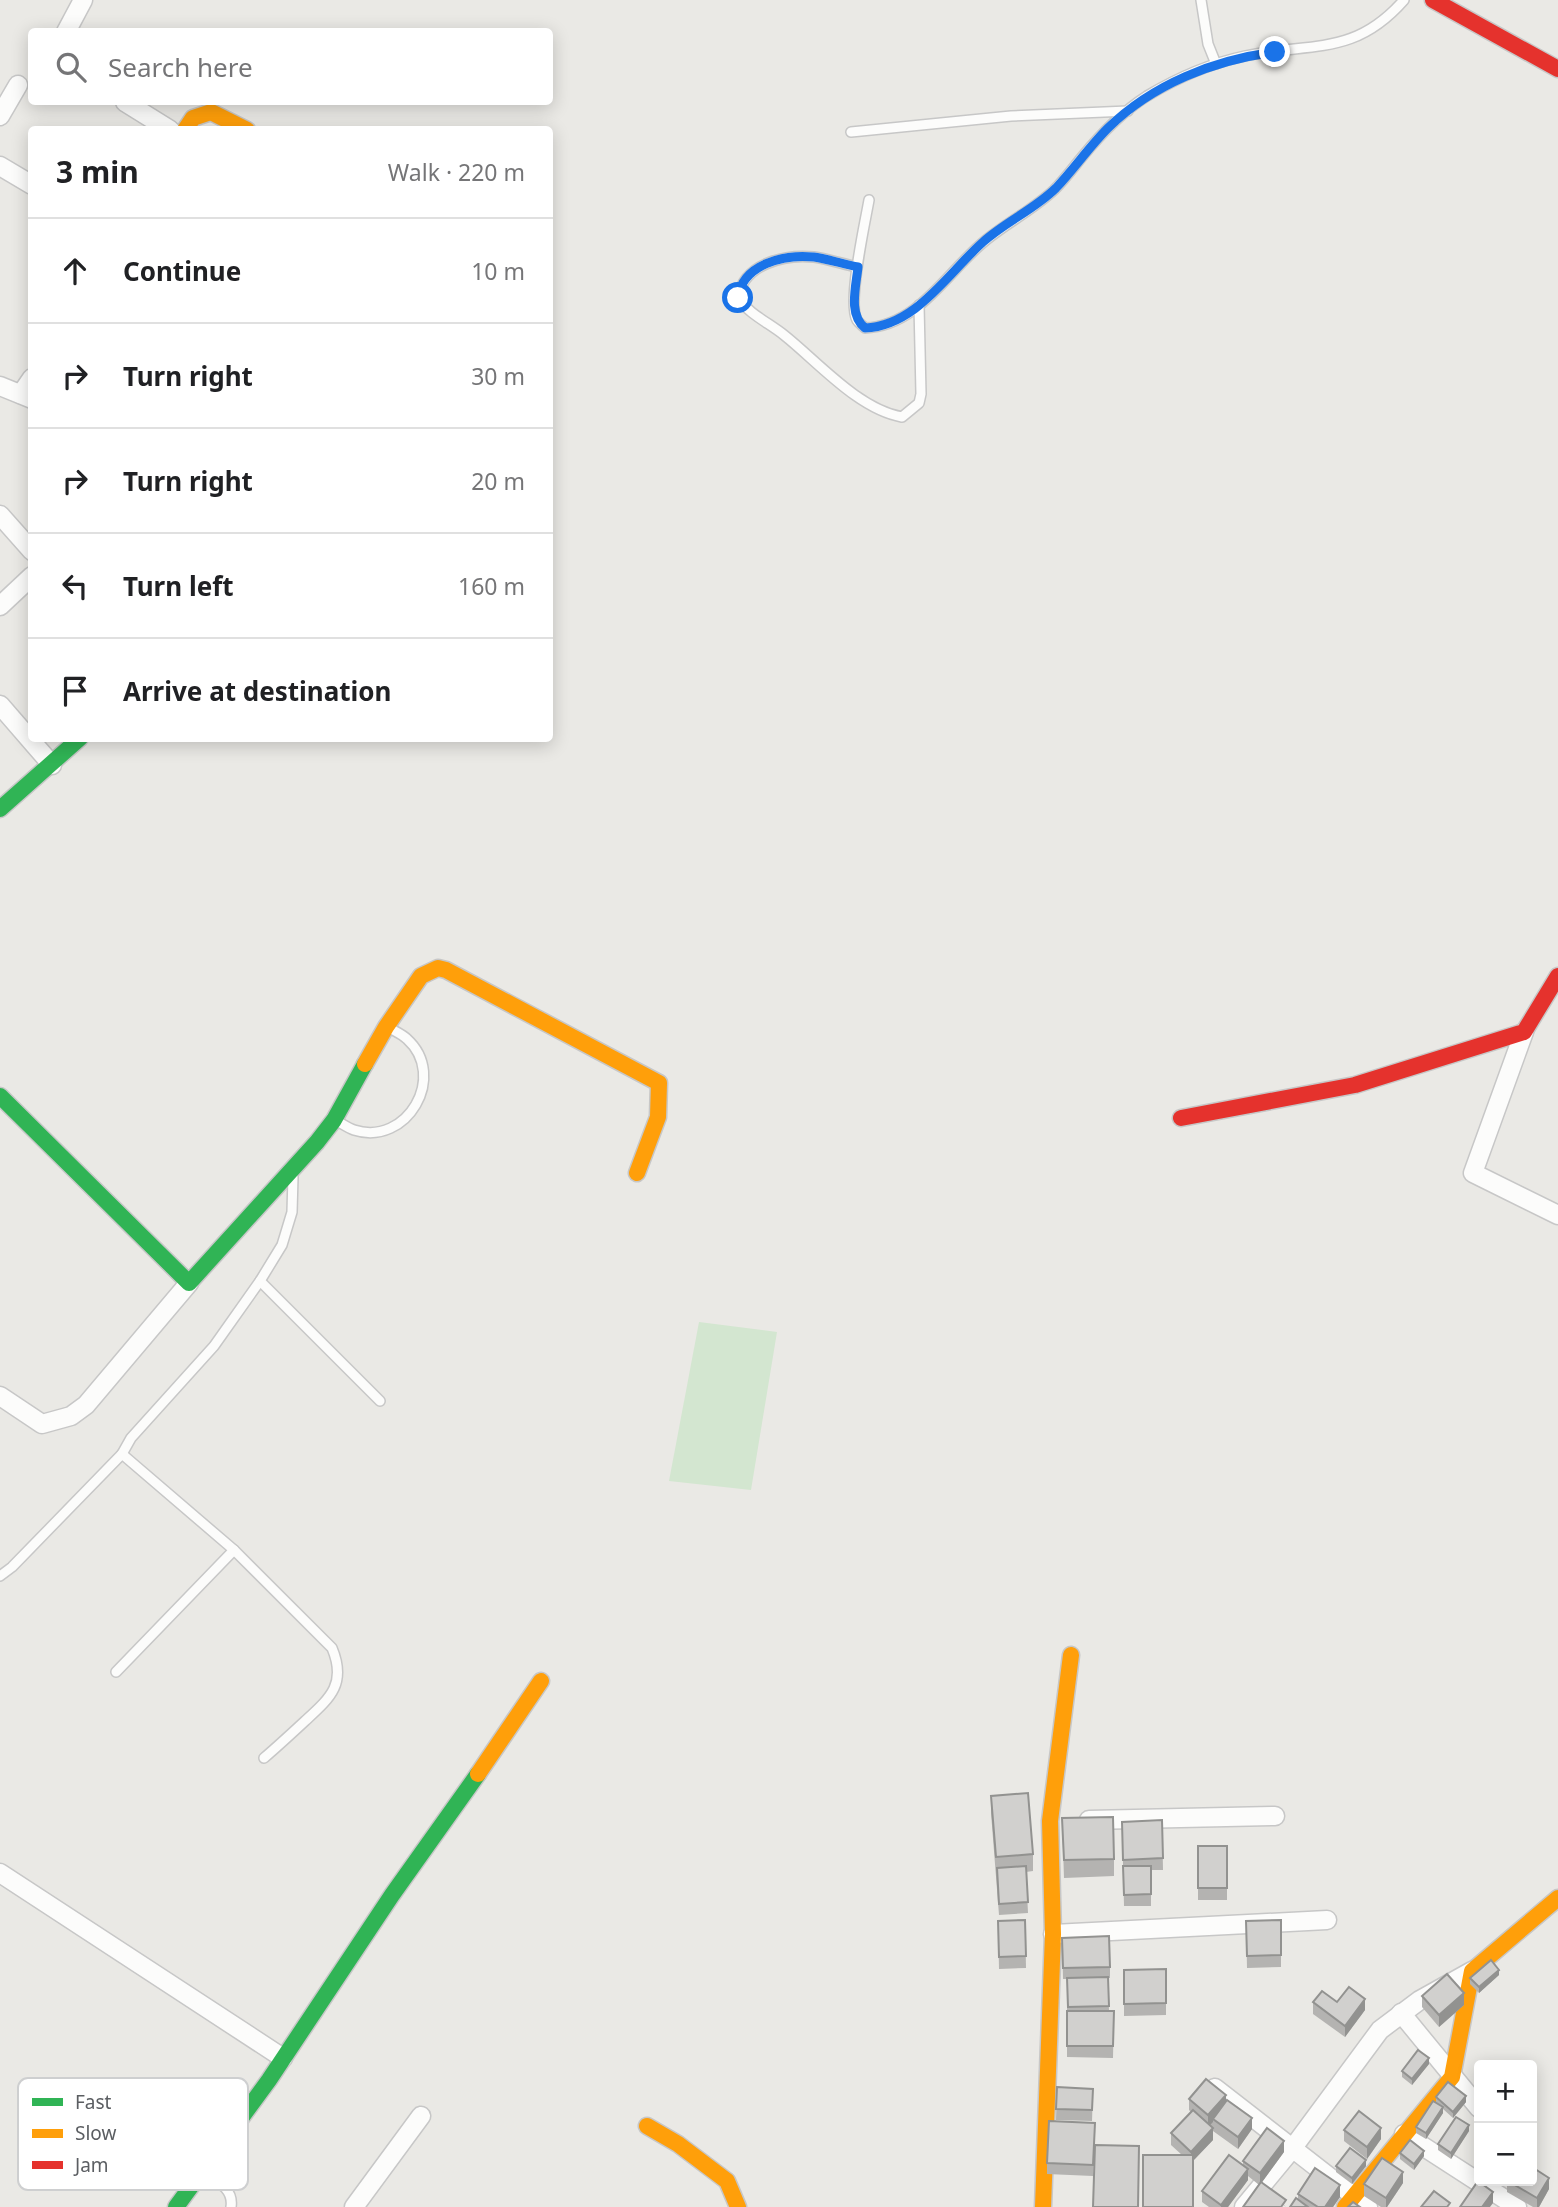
<!DOCTYPE html>
<html lang="en">
<head>
<meta charset="utf-8">
<style>
	:root { --surface:#fff; --page:#f6f6f6; --text:#202124; --muted:#757577; --line:#e0e0e0 }
	body { margin:0; font-family:"Noto Sans",sans-serif; background:var(--page); color:var(--text) }
	.controls { position:absolute; right:21px; bottom:21px; display:grid; overflow:hidden; border-radius:7px; box-shadow:0 4px 18px #0003 }
	.controls button { width:63px; height:63px; display:grid; place-items:center; padding:0; border:0; border-bottom:2px solid var(--line); background:var(--surface); color:var(--text); font:35px sans-serif }
	.stop { position:absolute; width:21px; height:21px; margin:-16px; border:5px solid #1a73e8; border-radius:50%; background:#fff }
	.stop.end { background:#1a73e8; border-color:#fff; box-shadow:0 2px 7px #0008 }
	.list { margin:0; padding:0; list-style:none }
	h2 { display:flex; justify-content:space-between; align-items:center; height:91px; margin:0; padding:0 28px; font-size:30px }
	h2 small { font-size:23px; font-weight:400; color:var(--muted) }
	.list li { display:grid; grid-template-columns:46px 1fr auto; gap:21px; align-items:center; box-sizing:border-box; height:105px; padding:0 28px; border-top:2px solid var(--line) }
	.list b { display:block; font-size:26px; white-space:nowrap }
	.list em { font-size:23px; font-style:normal; color:var(--muted) }
	.icon { flex:none; width:38px; height:38px; fill:none; stroke:currentColor; stroke-width:2; stroke-linecap:round; stroke-linejoin:round }
	.map { position:relative; flex:none; width:1558px; height:2207px; overflow:hidden }
	.search { position:absolute; background:var(--surface); box-shadow:0 4px 18px #0003; left:28px; top:28px; width:525px; height:77px; display:flex; align-items:center; gap:18px; box-sizing:border-box; padding:0 24px; border-radius:7px; color:var(--muted); font-size:26px }
	.panel { position:absolute; background:var(--surface); box-shadow:0 4px 18px #0003; left:28px; top:126px; width:525px; height:616px; border-radius:7px }
	.map>svg:first-child { display:block }
	.green { fill:#d3e6d0 }
	.lines { fill:none; stroke-linecap:round; stroke-linejoin:round }
	.lane-casing { stroke:#c7c7c7; stroke-width:12 }
	.street-casing { stroke:#c7c7c7; stroke-width:21 }
	.fast-casing { stroke:#c7c7c7; stroke-width:19 }
	.slow-casing { stroke:#c7c7c7; stroke-width:19 }
	.jam-casing { stroke:#c7c7c7; stroke-width:19 }
	.lane { stroke:#fcfcfb; stroke-width:9 }
	.street { stroke:#fcfcfb; stroke-width:18 }
	.fast { stroke:#30b455; stroke-width:16 }
	.slow { stroke:#ff9f0a; stroke-width:16 }
	.jam { stroke:#e5322d; stroke-width:16 }
	.wall { fill:#b4b3b1 }
	.shaded-wall { fill:#929290 }
	.building { fill:#d1d0ce; stroke:#929290; stroke-width:2 }
	.route { stroke:#1a73e8; stroke-width:9 }
	.key { fill:#fff; stroke:#cecfd0; stroke-width:2 }
	.key-label { font-size:19px; fill:#5b5e62 }
</style>
</head>
<body>
<div class="map">
<svg width="1558" height="2207" viewBox="0 0 1558 2207">
	<rect width="100%" height="100%" fill="#eae9e5"/>
	<polygon class="green" points="699,1322 777,1332 751,1490 669,1481"/>
	<g class="lines">
		<g class="lane-casing">
			<g id="lane">
				<polyline points="1201,0 1208,44 1216,64"/>
				<polyline points="851,132 1011,116 1128,111"/>
				<path d="M869,200c-4,23 -22,103 -12,120 2,3 6,6 8,8 54,-2 83,-58 121,-88 22,-18 48,-31 68,-50 10,-10 19,-22 28,-33 18,-22 40,-45 65,-61 30,-18 65,-33 98,-40 66,-14 109,1 159,-56"/>
				<path d="M857,267c-14,-3 -29,-8 -43,-10 -30,-3 -71,7 -76,41 11,16 31,25 46,37 34,27 74,74 118,82l17,-14 2,-9 -2,-89"/>
				<path d="M335,1120c6,3 13,8 19,10 53,17 94,-54 53,-91 -5,-5 -13,-8 -19,-12"/>
				<polyline points="260,1281 380,1401"/>
				<path d="M122,1454l112,96 98,98c15,36 -2,50 -27,73 -14,13 -27,25 -41,37"/>
				<polyline points="0,1576 12,1567 122,1454 131,1438 214,1346 260,1281 282,1245 292,1212 293,1177"/>
				<polyline points="116,1672 234,1550"/>
				<path d="M202,2172c14,9 32,16 29,35"/>
			</g>
		</g>
		<g class="street-casing">
			<g id="street">
				<polyline points="66,32 83,0"/>
				<polyline points="125,102 170,130"/>
				<polyline points="0,116 18,85"/>
				<polyline points="0,166 32,185"/>
				<polyline points="0,386 32,399"/>
				<polyline points="21,394 32,378"/>
				<polyline points="0,515 32,551"/>
				<polyline points="0,606 32,576"/>
				<polyline points="0,705 52,765"/>
				<polyline points="1524,1032 1473,1173 1558,1215"/>
				<polyline points="0,1396 42,1424 71,1416 86,1405 189,1283"/>
				<polyline points="1089,1820 1275,1816"/>
				<polyline points="0,1873 283,2058"/>
				<polyline points="1053,1934 1327,1920"/>
				<polyline points="1401,2013 1479,2108"/>
				<polyline points="1215,2088 1368,2207"/>
				<polyline points="1404,2134 1517,2207"/>
				<polyline points="354,2207 421,2116"/>
				<polyline points="1244,2207 1292,2149 1380,2030 1420,2000 1472,1971"/>
			</g>
		</g>
		<g class="fast-casing">
			<g id="fast">
				<polyline points="0,809 80,738"/>
				<polyline points="0,1096 189,1283 317,1142 334,1120 365,1064"/>
				<polyline points="176,2207 269,2080 392,1895 478,1774"/>
			</g>
		</g>
		<g class="slow-casing">
			<g id="slow">
				<polyline points="185,130 193,118 211,112 247,130"/>
				<polyline points="365,1064 386,1027 421,976 438,968 446,970 659,1083 658,1117 637,1173"/>
				<polyline points="478,1774 541,1681"/>
				<polyline points="647,2126 678,2144 727,2181 738,2207"/>
				<polyline points="1043,2207 1053,1934 1050,1821 1071,1655"/>
				<polyline points="1345,2207 1452,2077 1472,1971 1558,1898"/>
			</g>
		</g>
		<g class="jam-casing">
			<g id="jam">
				<polyline points="1433,0 1558,69"/>
				<polyline points="1181,1118 1355,1085 1524,1032 1558,976"/>
			</g>
		</g>
		<use href="#lane" class="lane"/>
		<use href="#street" class="street"/>
		<use href="#fast" class="fast"/>
		<use href="#slow" class="slow"/>
		<use href="#jam" class="jam"/>
	</g>
	<g class="wall">
		<polygon points="991,1796 1033,1854 1033,1871 1026,1872 1028,1913 999,1915 991,1813"/>
		<polygon points="1062,1818 1114,1859 1114,1876 1064,1878"/>
		<polygon points="1162,1820 1163,1870 1151,1870 1151,1906 1124,1906 1122,1822"/>
		<rect x="1198" y="1846" width="29" height="54"/>
		<polygon points="1025,1920 1026,1968 999,1969 998,1921"/>
		<polygon points="1281,1920 1281,1967 1247,1968 1246,1921"/>
		<polygon points="1062,1938 1110,1967 1110,1978 1108,1978 1109,2011 1114,2011 1113,2058 1067,2057 1067,1979 1063,1979"/>
		<polygon points="1124,1970 1166,2003 1166,2015 1124,2016"/>
		<polygon points="1499,1975 1479,1993 1470,1984 1470,1978"/>
		<polygon points="1422,1996 1464,2005 1439,2027 1422,2007"/>
		<polygon points="1313,2002 1337,2002 1365,2010 1345,2037 1313,2014"/>
		<polygon points="1429,2064 1412,2085 1402,2077 1402,2071"/>
		<polygon points="1057,2087 1093,2089 1092,2121 1056,2120"/>
		<polygon points="1436,2097 1466,2102 1453,2118 1443,2109 1443,2113 1426,2139 1416,2133 1416,2127 1436,2102"/>
		<polygon points="1189,2099 1226,2102 1252,2129 1238,2149 1213,2131 1213,2140 1193,2161 1182,2155 1171,2145 1171,2133 1191,2112 1189,2110"/>
		<polygon points="1344,2130 1381,2139 1367,2159 1344,2141"/>
		<polygon points="1469,2131 1451,2159 1438,2150 1438,2144"/>
		<polygon points="1479,2134 1479,2147 1476,2145 1476,2139"/>
		<polygon points="1095,2135 1093,2176 1047,2174 1047,2163"/>
		<polygon points="1284,2152 1262,2182 1286,2207 1248,2176 1248,2180 1228,2207 1209,2207 1202,2202 1202,2191 1243,2165 1243,2161"/>
		<polygon points="1400,2153 1424,2156 1414,2170 1400,2159"/>
		<polygon points="1336,2166 1366,2166 1352,2184 1336,2172"/>
		<polygon points="1507,2181 1532,2181 1549,2189 1539,2207 1533,2207 1507,2192"/>
		<polygon points="1403,2183 1387,2207 1381,2207 1364,2196 1364,2184"/>
		<polygon points="1298,2194 1340,2197 1333,2207 1289,2207 1298,2200"/>
	</g>
	<g class="shaded-wall">
		<polygon points="1499,1970 1499,1975 1479,1993 1479,1987"/>
		<polygon points="1464,1993 1464,2005 1439,2027 1439,2015"/>
		<polygon points="1365,1999 1365,2010 1345,2037 1345,2026"/>
		<polygon points="1429,2058 1429,2064 1412,2085 1412,2079"/>
		<polygon points="1226,2095 1226,2107 1213,2119 1213,2122 1208,2127 1208,2115"/>
		<polygon points="1466,2096 1466,2102 1453,2118 1453,2112"/>
		<polygon points="1443,2107 1443,2113 1426,2139 1426,2133"/>
		<polygon points="1252,2118 1252,2129 1238,2149 1238,2137"/>
		<polygon points="1469,2125 1469,2131 1451,2159 1451,2153"/>
		<polygon points="1213,2128 1213,2140 1191,2163 1191,2152"/>
		<polygon points="1381,2128 1381,2139 1367,2159 1367,2147"/>
		<polygon points="1284,2141 1284,2152 1260,2185 1260,2173"/>
		<polygon points="1424,2151 1424,2156 1414,2170 1414,2164"/>
		<polygon points="1366,2160 1366,2166 1352,2184 1352,2178"/>
		<polygon points="1248,2169 1248,2180 1228,2207 1221,2207 1221,2205"/>
		<polygon points="1403,2172 1403,2183 1387,2207 1386,2207 1386,2198"/>
		<polygon points="1549,2178 1549,2189 1539,2207 1537,2207 1537,2198"/>
		<polygon points="1340,2185 1340,2197 1333,2207 1325,2207"/>
		<polygon points="1493,2192 1493,2203 1490,2207 1482,2207"/>
	</g>
	<g class="building">
		<polygon points="1028,1793 1033,1854 996,1857 991,1796"/>
		<polygon points="1113,1817 1114,1859 1064,1860 1062,1818"/>
		<polygon points="1162,1820 1163,1858 1123,1860 1122,1822"/>
		<rect x="1198" y="1846" width="29" height="42"/>
		<polygon points="1026,1866 1028,1902 999,1904 997,1868"/>
		<polygon points="1123,1866 1151,1866 1151,1894 1124,1895"/>
		<polygon points="1025,1920 1026,1956 999,1957 998,1921"/>
		<polygon points="1281,1920 1281,1955 1247,1956 1246,1921"/>
		<polygon points="1109,1936 1110,1967 1063,1968 1062,1938"/>
		<polygon points="1491,1960 1499,1970 1479,1987 1470,1978"/>
		<polygon points="1166,1969 1166,2003 1124,2004 1124,1970"/>
		<polygon points="1447,1974 1464,1993 1439,2015 1422,1996"/>
		<polygon points="1108,1977 1109,2006 1068,2007 1067,1978"/>
		<polygon points="1349,1987 1365,1999 1345,2026 1313,2002 1322,1991 1337,2002"/>
		<polygon points="1067,2011 1114,2011 1113,2046 1067,2046"/>
		<polygon points="1418,2050 1429,2058 1412,2079 1402,2071"/>
		<polygon points="1206,2079 1226,2095 1208,2115 1189,2099"/>
		<polygon points="1448,2082 1466,2096 1453,2112 1436,2097"/>
		<polygon points="1057,2087 1093,2089 1092,2110 1056,2109"/>
		<polygon points="1227,2100 1252,2118 1238,2137 1213,2119"/>
		<polygon points="1433,2101 1443,2107 1426,2133 1416,2127"/>
		<polygon points="1193,2110 1213,2128 1191,2152 1171,2133"/>
		<polygon points="1359,2111 1381,2128 1367,2147 1344,2130"/>
		<polygon points="1456,2117 1469,2125 1451,2153 1438,2144"/>
		<polygon points="1049,2121 1095,2123 1093,2165 1047,2163"/>
		<polygon points="1267,2128 1284,2141 1260,2173 1243,2161"/>
		<polygon points="1410,2140 1424,2151 1414,2164 1400,2153"/>
		<polygon points="1095,2145 1139,2146 1138,2207 1093,2207"/>
		<polygon points="1350,2148 1366,2160 1352,2178 1336,2166"/>
		<rect x="1143" y="2155" width="50" height="52"/>
		<polygon points="1229,2155 1248,2169 1221,2205 1202,2191"/>
		<polygon points="1382,2158 1403,2172 1386,2198 1364,2184"/>
		<polygon points="1532,2167 1549,2178 1537,2198 1508,2181 1532,2181"/>
		<polygon points="1315,2168 1340,2185 1325,2207 1318,2207 1298,2194"/>
		<polygon points="1478,2181 1493,2192 1482,2207 1460,2207"/>
		<polygon points="1261,2182 1286,2200 1281,2207 1243,2207"/>
		<polygon points="1434,2191 1450,2203 1447,2207 1421,2207"/>
		<polygon points="1296,2198 1308,2207 1290,2207"/>
		<polygon points="1353,2202 1360,2207 1348,2207"/>
	</g>
	<g class="lines">
		<path class="route" d="M738,298c4,-34 46,-44 76,-41 14,2 29,7 44,10 -2,20 -10,47 7,61 51,-2 83,-55 118,-86 22,-20 52,-33 73,-54 18,-19 33,-41 52,-60 45,-44 106,-68 167,-76"/>
	</g>
	<rect x="18" y="2078" width="230" height="112" rx="10" class="key"/>
	<rect x="32" y="2098" width="31" height="8" fill="#30b455"/>
	<rect x="32" y="2129" width="31" height="9" fill="#ff9f0a"/>
	<rect x="32" y="2161" width="31" height="8" fill="#e5322d"/>
	<g class="key-label">
		<text x="75" y="2109">Fast</text>
		<text x="75" y="2140">Slow</text>
		<text x="75" y="2172">Jam</text>
	</g>
</svg>
<div class="controls">
<button>+</button>
<button>−</button>
</div>
<div class="stop" style="left:738px;top:298px"></div>
<div class="stop end" style="left:1275px;top:52px"></div>
<div class="search"><svg class="icon" aria-label="search" viewBox="0 0 24 24"><circle cx="10" cy="10" r="6"/><path d="M15 15l6 6"/></svg>Search here</div>
<section class="panel">
<h2>3 min<small>Walk · 220 m</small></h2>
<ul class="list">
<li><svg class="icon" aria-label="ahead" viewBox="0 0 24 24"><path d="M12 20V5M6 11l6-6 6 6"/></svg><div><b>Continue</b></div><em>10 m</em></li>
<li><svg class="icon" aria-label="right" viewBox="0 0 24 24"><path d="M7 20v-9h11M14 6l5 5-5 5"/></svg><div><b>Turn right</b></div><em>30 m</em></li>
<li><svg class="icon" aria-label="right" viewBox="0 0 24 24"><path d="M7 20v-9h11M14 6l5 5-5 5"/></svg><div><b>Turn right</b></div><em>20 m</em></li>
<li><svg class="icon" aria-label="left" viewBox="0 0 24 24"><path d="M17 20v-9H6M10 6l-5 5 5 5"/></svg><div><b>Turn left</b></div><em>160 m</em></li>
<li><svg class="icon" aria-label="arrive" viewBox="0 0 24 24"><path d="M6 21V4h12l-3 4 3 4H6"/></svg><div><b>Arrive at destination</b></div></li>
</ul>
</section>
</div>
</body>
</html>
